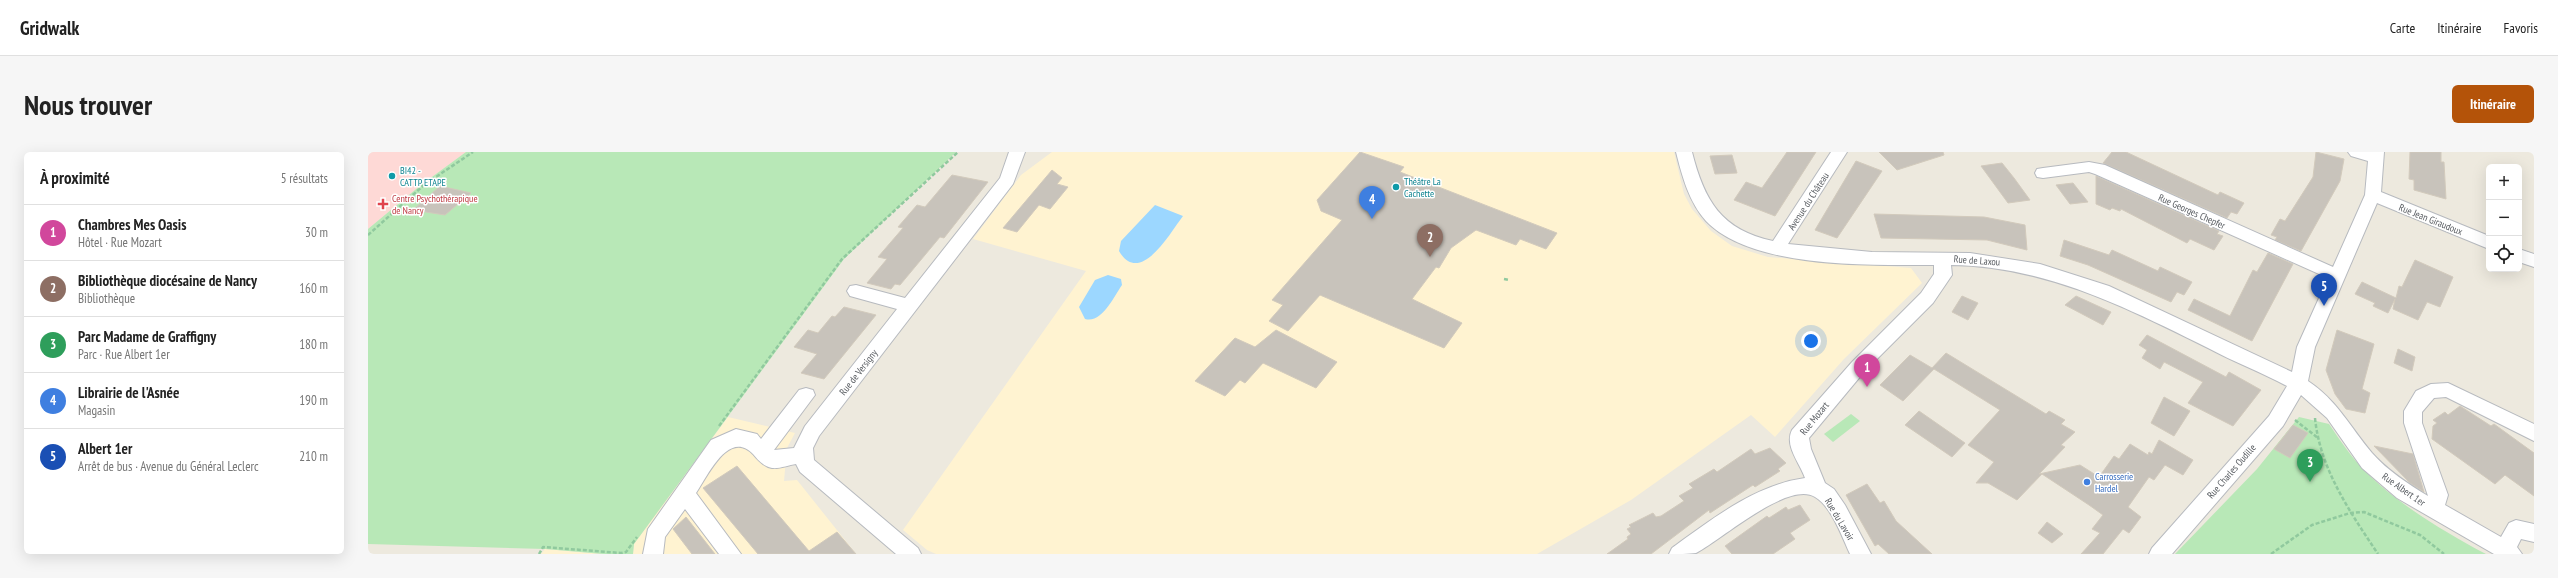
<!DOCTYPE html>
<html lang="fr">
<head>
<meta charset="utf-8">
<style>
	:root { --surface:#fff; --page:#f6f6f6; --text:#222; --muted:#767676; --line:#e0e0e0; --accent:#b45309 }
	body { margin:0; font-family:"PT Sans Narrow",sans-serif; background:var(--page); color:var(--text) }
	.controls { position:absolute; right:12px; top:12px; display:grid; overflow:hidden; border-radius:6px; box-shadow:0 4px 16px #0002 }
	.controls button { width:36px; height:36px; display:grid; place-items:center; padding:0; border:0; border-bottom:1px solid var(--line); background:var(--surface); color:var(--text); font:20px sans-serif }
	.you { position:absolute; left:1443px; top:189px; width:14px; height:14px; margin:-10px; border:3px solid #fff; border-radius:50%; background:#1a73e8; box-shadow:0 0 0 6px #1a73e833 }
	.badge { display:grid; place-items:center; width:26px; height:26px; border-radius:50%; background:var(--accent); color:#fff; font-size:13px; font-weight:700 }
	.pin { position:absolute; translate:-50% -33px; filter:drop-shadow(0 1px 2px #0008) }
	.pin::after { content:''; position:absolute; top:21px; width:14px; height:12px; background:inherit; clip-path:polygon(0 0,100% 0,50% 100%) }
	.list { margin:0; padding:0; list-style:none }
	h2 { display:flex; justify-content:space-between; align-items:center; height:52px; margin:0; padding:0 16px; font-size:17px }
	h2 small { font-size:13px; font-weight:400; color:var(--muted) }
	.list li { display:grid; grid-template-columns:26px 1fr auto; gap:12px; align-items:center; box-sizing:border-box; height:56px; padding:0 16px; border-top:1px solid var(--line) }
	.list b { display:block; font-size:15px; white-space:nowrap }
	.list p { margin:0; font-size:13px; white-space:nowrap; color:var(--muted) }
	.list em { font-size:13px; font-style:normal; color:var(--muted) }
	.icon { flex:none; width:22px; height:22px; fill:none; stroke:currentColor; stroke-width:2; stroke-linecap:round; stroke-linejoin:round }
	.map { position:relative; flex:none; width:2166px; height:402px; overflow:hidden; border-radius:6px }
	header { display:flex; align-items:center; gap:24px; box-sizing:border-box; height:56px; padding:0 20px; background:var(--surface); border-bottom:1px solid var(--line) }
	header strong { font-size:19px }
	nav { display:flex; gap:22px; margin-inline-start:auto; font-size:14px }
	.intro { display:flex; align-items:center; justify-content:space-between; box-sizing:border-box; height:96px; padding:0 24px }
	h1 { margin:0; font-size:28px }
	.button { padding:10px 18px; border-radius:6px; background:var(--accent); color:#fff; font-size:14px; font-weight:700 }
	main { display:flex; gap:24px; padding:0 24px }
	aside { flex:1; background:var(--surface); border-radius:6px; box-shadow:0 4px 16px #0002 }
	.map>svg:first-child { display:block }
	.commercial { fill:#fff3d1 }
	.medical { fill:#fed9d6 }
	.green { fill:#b8e8b7 }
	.water { fill:#9cd7ff }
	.building { fill:#c8c3bb; stroke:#d2cabc }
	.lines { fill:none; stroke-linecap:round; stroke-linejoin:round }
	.minor-casing { stroke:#b7babf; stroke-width:2 }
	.path { stroke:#90c99e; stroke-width:2.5; stroke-dasharray:4 2; stroke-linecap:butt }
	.minor { fill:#fff; fill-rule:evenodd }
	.culture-dot { fill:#0f9aa8; stroke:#fff; stroke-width:1.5 }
	.health-dot { fill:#e0444e; stroke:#fff; stroke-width:1.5 }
	.shop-dot { fill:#3f7fe0; stroke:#fff; stroke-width:1.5 }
	.labels { text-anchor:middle; stroke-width:3; stroke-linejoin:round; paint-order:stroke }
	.culture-label { font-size:10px; fill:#0d838f; stroke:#fff; text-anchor:start }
	.health-label { font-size:10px; fill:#be3a42; stroke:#fff; text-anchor:start }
	.street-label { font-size:10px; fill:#585c61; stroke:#fff }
	.shop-label { font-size:10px; fill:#366cbe; stroke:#fff; text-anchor:start }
</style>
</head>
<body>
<header>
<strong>Gridwalk</strong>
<nav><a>Carte</a><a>Itinéraire</a><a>Favoris</a></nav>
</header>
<div class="intro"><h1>Nous trouver</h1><a class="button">Itinéraire</a></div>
<main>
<aside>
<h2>À proximité<small>5 résultats</small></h2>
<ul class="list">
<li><span class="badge" style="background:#d1479c">1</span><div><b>Chambres Mes Oasis</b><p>Hôtel · Rue Mozart</p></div><em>30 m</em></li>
<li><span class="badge" style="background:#8d6e63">2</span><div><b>Bibliothèque diocésaine de Nancy</b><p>Bibliothèque</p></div><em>160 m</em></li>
<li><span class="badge" style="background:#2e9e5b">3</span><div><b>Parc Madame de Graffigny</b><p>Parc · Rue Albert 1er</p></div><em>180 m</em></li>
<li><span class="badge" style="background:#3f7fe0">4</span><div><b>Librairie de l'Asnée</b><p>Magasin</p></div><em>190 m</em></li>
<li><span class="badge" style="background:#1a4fb4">5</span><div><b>Albert 1er</b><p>Arrêt de bus · Avenue du Général Leclerc</p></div><em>210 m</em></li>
</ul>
</aside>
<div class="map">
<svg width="2166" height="402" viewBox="0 0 2166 402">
	<rect width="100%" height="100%" fill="#ede9de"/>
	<g class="commercial">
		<polygon points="684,0 1306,0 1316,42 1324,57 1343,79 1364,94 1400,105 1543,116 1554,131 1476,207 1407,285 1383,263 1263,348 1169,402 568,402 559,398 535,378 718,119 605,87 653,23"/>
		<polygon points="360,265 427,281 419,296 416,329 429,328 488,402 265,402 266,392"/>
		<polygon points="177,397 235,402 173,402"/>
	</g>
	<polygon class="medical" points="0,0 98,0 53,33 0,77"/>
	<g class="green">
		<polygon points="98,0 588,0 476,107 266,392 265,402 235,402 177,397 0,392 0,77 53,33"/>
		<polygon points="1483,262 1492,269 1465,290 1456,282"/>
		<path d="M1931,265l30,7c11,16 22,33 36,47 31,32 81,62 121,83h-311l82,-85z"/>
	</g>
	<g class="water">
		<path d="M787,53l28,11c-13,17 -43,71 -64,35l2,-10z"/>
		<path d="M740,123l13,4 1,6c-8,11 -20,39 -37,34l-6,-12 16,-27z"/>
	</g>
	<g class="building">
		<polygon points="992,0 1036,15 1032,20 1189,81 1178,97 1152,87 1148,93 1108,78 1083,96 1071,116 1068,115 1044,147 1094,171 1076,196 952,143 920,179 901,169 915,153 904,148 974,68 953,59 949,48"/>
		<polygon points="1419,0 1448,0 1407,64 1366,48 1378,30 1394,36"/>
		<polygon points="1511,0 1575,0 1576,3 1529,18"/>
		<polygon points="1744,0 1758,0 1850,43 1852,40 1876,51 1869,62 1863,60 1859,66 1735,11"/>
		<polygon points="1948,0 1976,7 1972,29 1933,99 1907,88 1909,85 1903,83 1912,67 1917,69 1945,25"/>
		<polygon points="2042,0 2073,0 2073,10 2076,10 2078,47 2046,38 2046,28 2041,27"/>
		<polygon points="1364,3 1369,21 1347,22 1342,4"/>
		<polygon points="1488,9 1514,19 1469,86 1447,78"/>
		<polygon points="1634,11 1646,26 1662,48 1640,51 1613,14"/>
		<polygon points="684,18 694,26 689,32 700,35 682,57 671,53 649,80 635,76"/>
		<polygon points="584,23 620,30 576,86 572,85 532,133 527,132 523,137 499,131 519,107 510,105 535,76 530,75 549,53 557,55"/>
		<polygon points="1728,24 1851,79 1849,82 1855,84 1846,98 1822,87 1819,91 1753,57 1752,59 1744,56 1742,58 1728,52"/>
		<polygon points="1705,31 1720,50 1702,52 1688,33"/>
		<polygon points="72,34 103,41 77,63 45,58"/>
		<polygon points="1506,62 1616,65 1657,73 1659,98 1619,88 1513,86"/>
		<polygon points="1696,88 1741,103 1744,98 1790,119 1792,115 1824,130 1816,143 1809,140 1803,150 1720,113 1692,104"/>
		<polygon points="1900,101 1925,112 1884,189 1820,158 1826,147 1862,164 1885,118 1889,120"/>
		<polygon points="2047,108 2085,125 2072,155 2059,150 2050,168 2025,157 2027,147 2020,161 2005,154 2007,151 1987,142 1994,130 2028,146 2031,134 2034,135"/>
		<polygon points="1594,144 1610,151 1600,168 1584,160"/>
		<polygon points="1708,144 1743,160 1735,173 1697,153"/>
		<polygon points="476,155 508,163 456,227 433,221 449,202 426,195 440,178 450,181 464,164 467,165"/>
		<polygon points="908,178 969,210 948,236 895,211 877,231 872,228 857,244 827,229 867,186 887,195"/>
		<polygon points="1969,178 2006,192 1994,237 2002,241 1997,261 1978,257 1967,242 1958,218"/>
		<polygon points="1779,183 1858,225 1861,220 1893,238 1865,274 1820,251 1835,230 1796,210 1792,217 1774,206 1779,198 1771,193"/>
		<polygon points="2030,197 2047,205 2044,219 2026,211"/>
		<polygon points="1578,201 1678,262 1681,259 1697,268 1693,272 1707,280 1693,293 1697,295 1671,322 1712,313 1731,325 1746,304 1751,307 1762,292 1780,303 1781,300 1784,302 1791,288 1825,308 1815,323 1797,313 1786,328 1781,325 1760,355 1773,365 1761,381 1755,377 1735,402 1713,402 1732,381 1724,377 1735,363 1721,353 1674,322 1649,348 1620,331 1608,331 1626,310 1600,293 1632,258 1566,217 1535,249 1512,233 1542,203 1564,216"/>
		<polygon points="1796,245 1822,259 1806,284 1783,271"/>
		<polygon points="2092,254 2123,274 2126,272 2166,301 2166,344 2137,323 2127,332 2064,287 2065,274 2069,271 2065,268 2077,260 2080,263"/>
		<polygon points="1551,259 1597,291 1584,305 1537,273"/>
		<polygon points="1925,273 1940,281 1922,306 1906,297"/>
		<polygon points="2006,294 2045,302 2056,340 2042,331"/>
		<polygon points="1402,296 1418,311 1410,317 1412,319 1387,335 1385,333 1342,361 1341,358 1283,402 1239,402 1260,387 1259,385 1263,382 1259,377 1263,375 1261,373 1285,361 1288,365 1293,364 1316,349 1311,344 1325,336 1321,332 1346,317 1349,320 1383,297 1387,302"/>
		<polygon points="369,314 441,399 469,380 488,402 390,402 335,336"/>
		<polygon points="1499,332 1512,351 1516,349 1528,369 1564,402 1521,402 1510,392 1507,394 1478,343"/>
		<polygon points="1432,353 1442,368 1422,381 1427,387 1405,402 1364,402 1357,394 1399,364 1401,366 1418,355 1420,358"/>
		<polygon points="318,365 347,402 324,402 305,377"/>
		<polygon points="1679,370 1695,382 1684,391 1670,381"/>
	</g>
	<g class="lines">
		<g class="minor-casing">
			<g id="minor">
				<path d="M641,0h16l-12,32 -194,252 -6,12 1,12 104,88 3,6h-25l-96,-82 -4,-8c-7,1 -17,5 -24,4 -8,-1 -15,-9 -19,-14 -24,-25 -45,21 -57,39l45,61h-22l-34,-45 -20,28 -2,17h-20l5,-25 63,-89 25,-11 21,5 4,5 38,-49 7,-2 7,2 2,5 -41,55 20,-2 11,-22 92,-117 -47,-13 -3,-5 3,-5 6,-1 49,13 95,-120z"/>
				<path d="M1308,0h16c12,48 29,78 81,89l58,-89h16l-59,92 84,8 98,1 70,11 69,22 183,86 5,-25 31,-69 -233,-104 -6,-2 -46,6 -6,-1 -2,-4 2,-4 6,-1 46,-6 16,3 228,102 32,-72 3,-34 -17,-5 -3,-4h36l-3,40 108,44v13l-112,-46 -62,144 -7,34c29,19 42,46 64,72 16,18 36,31 56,43l-24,-73v-12l12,-20 15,-7 17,-1 86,41v17l-88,-44 -12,1 -12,14v11l26,72 -3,10 56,32 8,-14 7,-3 18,4v18l-13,-3 -4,8 5,7h-28l-97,-56 -35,-30 -35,-50 -26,-23 -18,31 -111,128h-23l3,-6 117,-132 18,-30c-26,-14 -53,-24 -79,-38 -83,-41 -163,-82 -257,-83l1,10 -19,28 -69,69 -55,66 2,11 14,34 9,6 11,16 26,49h-21c-8,-17 -18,-47 -35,-57 -27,-17 -95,44 -119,56 -6,1 -20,1 -27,1l3,-6c40,-29 83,-63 133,-70 -5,-15 -21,-32 -13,-48l60,-68 69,-69 13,-19v-9c-63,0 -182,4 -228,-44 -17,-19 -24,-45 -30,-69z"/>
				<polygon points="2151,97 2166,102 2166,115 2151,110"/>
			</g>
		</g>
		<g class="path">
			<polyline points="0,83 56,33 105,0"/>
			<polyline points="1136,127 1141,128"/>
			<path d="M1947,266c5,51 35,94 63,136"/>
			<polyline points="1927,268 1950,286"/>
			<polyline points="351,274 474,107 590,0"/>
			<polyline points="171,402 175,395 253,401 258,400 269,385"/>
			<polyline points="1903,402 1944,373 1982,361 1996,360 2052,383 2076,402"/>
		</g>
		<use href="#minor" class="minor"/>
	</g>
	<g class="culture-dot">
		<circle cx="24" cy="24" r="4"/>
		<circle cx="1028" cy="35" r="4"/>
	</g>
	<path class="health-dot" d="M13 46h4v4h4v4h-4v4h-4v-4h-4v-4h4z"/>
	<circle class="shop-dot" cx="1719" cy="330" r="4"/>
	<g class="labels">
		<g class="culture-label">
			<text x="32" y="22">BI42 -<tspan x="32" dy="12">CATTP ETAPE</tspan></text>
			<text x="1036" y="33">Théâtre La<tspan x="1036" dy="12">Cachette</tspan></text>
		</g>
		<g class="health-label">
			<text x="24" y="50">Centre Psychothérapique<tspan x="24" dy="12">de Nancy</tspan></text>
		</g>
		<g class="street-label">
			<text transform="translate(1440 49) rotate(-57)" y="4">Avenue du Château</text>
			<text transform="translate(1824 59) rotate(24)" y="4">Rue Georges Chepfer</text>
			<text transform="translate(2063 67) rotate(22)" y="4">Rue Jean Giraudoux</text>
			<text transform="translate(1609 108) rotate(4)" y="4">Rue de Laxou</text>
			<text transform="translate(490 220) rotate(-52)" y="4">Rue de Versigny</text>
			<text transform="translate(1446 266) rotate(-51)" y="4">Rue Mozart</text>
			<text transform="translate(1863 319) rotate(-49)" y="4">Rue Charles Oudille</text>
			<text transform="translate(2036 337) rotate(35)" y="4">Rue Albert 1er</text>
			<text transform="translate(1472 367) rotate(59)" y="4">Rue du Lavoir</text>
		</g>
		<g class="shop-label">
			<text x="1727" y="328">Carrosserie<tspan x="1727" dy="12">Hardel</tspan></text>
		</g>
	</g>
</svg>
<div class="controls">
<button>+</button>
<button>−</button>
<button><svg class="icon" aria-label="locate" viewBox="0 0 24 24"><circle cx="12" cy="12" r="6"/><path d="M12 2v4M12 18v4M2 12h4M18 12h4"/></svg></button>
</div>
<div class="you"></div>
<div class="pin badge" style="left:1499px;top:235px;background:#d1479c">1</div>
<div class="pin badge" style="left:1062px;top:105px;background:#8d6e63">2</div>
<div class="pin badge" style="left:1942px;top:330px;background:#2e9e5b">3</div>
<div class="pin badge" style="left:1004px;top:67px;background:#3f7fe0">4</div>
<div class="pin badge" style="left:1956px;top:154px;background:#1a4fb4">5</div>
</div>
</main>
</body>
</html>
